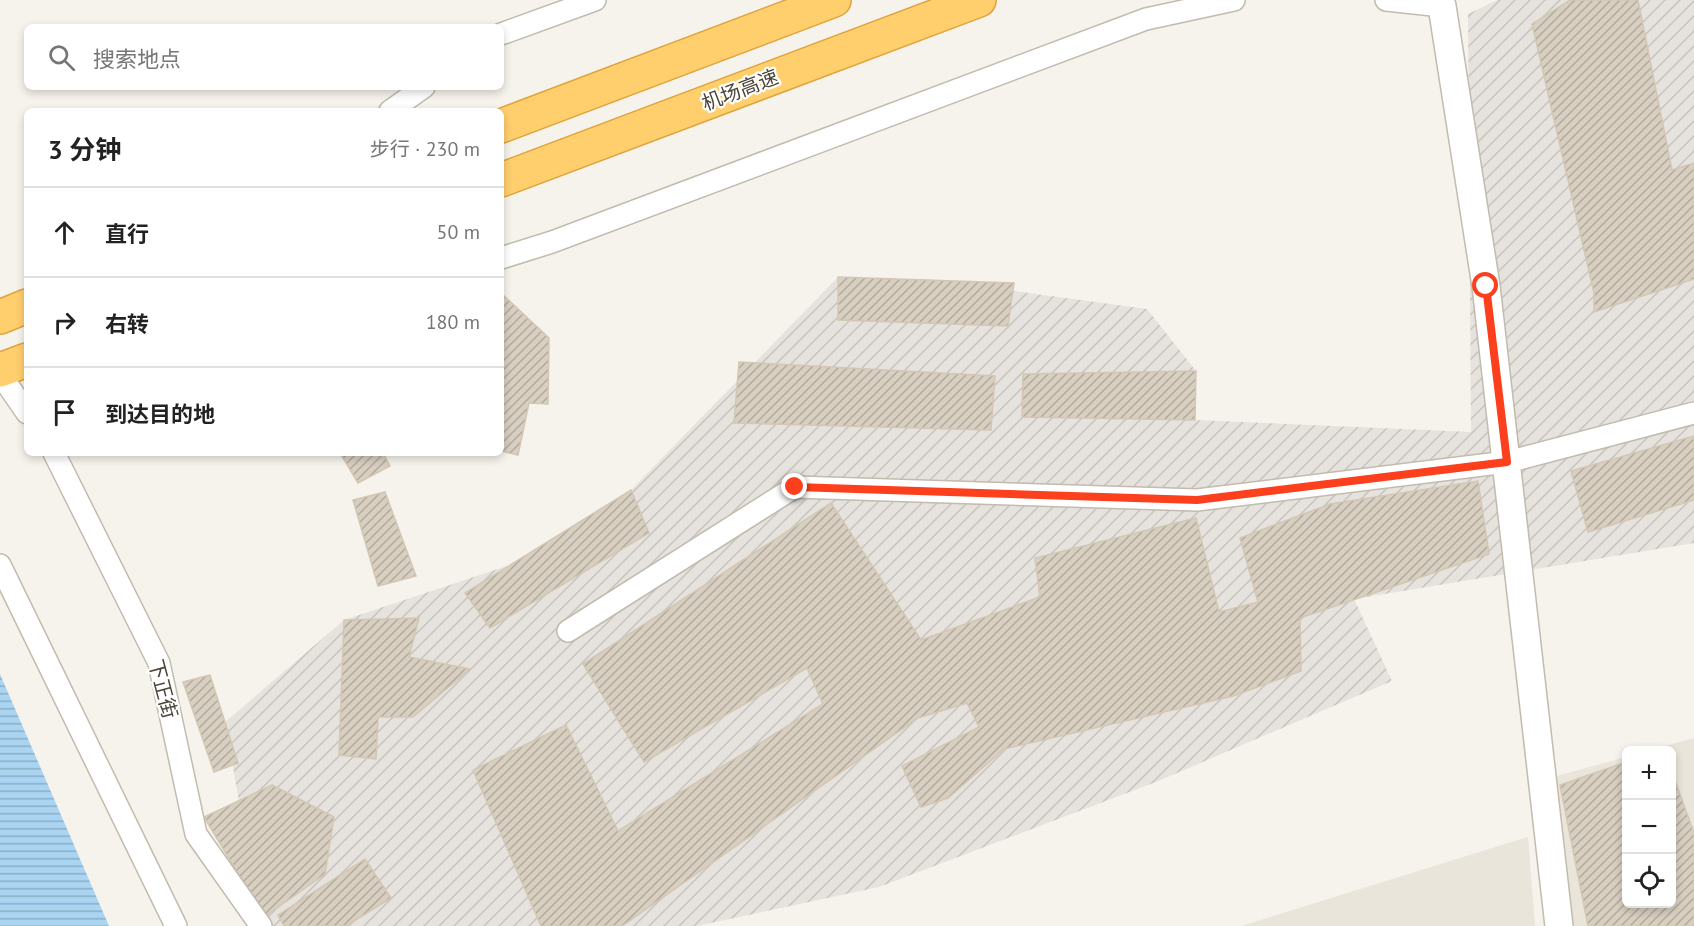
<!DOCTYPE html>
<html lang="zh">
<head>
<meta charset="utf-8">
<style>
	:root { --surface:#fff; --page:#f6f6f6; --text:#222; --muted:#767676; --line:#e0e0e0 }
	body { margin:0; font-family:"PT Sans","Noto Sans SC",sans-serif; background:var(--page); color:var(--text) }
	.controls { position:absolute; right:18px; bottom:18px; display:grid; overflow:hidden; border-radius:9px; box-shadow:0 3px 9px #0003 }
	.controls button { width:54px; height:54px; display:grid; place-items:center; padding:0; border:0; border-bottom:2px solid var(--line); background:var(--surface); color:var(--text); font:30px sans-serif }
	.stop { position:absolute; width:18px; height:18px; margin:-14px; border:4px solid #fc3f1d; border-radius:50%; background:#fff }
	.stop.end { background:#fc3f1d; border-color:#fff; box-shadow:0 2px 6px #0008 }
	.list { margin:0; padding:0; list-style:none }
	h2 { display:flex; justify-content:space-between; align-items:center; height:78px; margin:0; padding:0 24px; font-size:26px }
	h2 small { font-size:20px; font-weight:400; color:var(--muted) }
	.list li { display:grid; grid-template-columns:39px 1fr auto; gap:18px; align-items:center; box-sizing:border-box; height:90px; padding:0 24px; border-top:2px solid var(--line) }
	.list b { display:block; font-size:22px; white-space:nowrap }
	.list em { font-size:20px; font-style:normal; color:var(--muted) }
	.icon { flex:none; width:33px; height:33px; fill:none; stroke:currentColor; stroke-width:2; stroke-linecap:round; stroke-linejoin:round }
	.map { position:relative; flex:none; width:1694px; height:926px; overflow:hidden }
	.search { position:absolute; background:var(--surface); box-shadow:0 3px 9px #0003; left:24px; top:24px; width:480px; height:66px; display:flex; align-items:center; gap:15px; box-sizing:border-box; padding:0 21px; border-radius:9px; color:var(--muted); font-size:22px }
	.panel { position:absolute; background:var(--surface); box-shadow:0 3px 9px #0003; left:24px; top:108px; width:480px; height:348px; border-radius:9px }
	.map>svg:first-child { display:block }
	.residential { fill:#eae5da }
	.industrial { fill:url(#industrial-furrows) }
	.water { fill:url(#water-rules) }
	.building { fill:url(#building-hatch); stroke:#d3c7b4; stroke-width:1.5 }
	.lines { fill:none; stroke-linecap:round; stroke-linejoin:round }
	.minor-casing { stroke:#c2bbae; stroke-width:24 }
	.tertiary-casing { stroke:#c2bbae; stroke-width:30 }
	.motorway-casing { stroke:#e0a43c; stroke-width:36 }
	.minor { stroke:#fff; stroke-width:21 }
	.tertiary { stroke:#fff; stroke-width:27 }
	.motorway { stroke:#ffcf6e; stroke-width:33 }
	.route { stroke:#fc3f1d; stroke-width:8 }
	.labels { text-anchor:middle; stroke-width:4.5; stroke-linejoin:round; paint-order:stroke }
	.street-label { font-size:20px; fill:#4b4439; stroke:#fff }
</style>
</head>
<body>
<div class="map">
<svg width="1694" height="926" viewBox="0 0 1694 926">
	<defs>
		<pattern id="industrial-furrows" width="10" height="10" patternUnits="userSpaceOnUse" patternTransform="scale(1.5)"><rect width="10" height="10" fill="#e6e2dd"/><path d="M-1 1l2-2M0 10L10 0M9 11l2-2" fill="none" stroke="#c7c3be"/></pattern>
		<pattern id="water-rules" width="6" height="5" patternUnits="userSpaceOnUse" patternTransform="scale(1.5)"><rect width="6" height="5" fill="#a9d4f2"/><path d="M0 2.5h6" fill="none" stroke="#8caec5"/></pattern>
		<pattern id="building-hatch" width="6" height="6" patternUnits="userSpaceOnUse" patternTransform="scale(1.5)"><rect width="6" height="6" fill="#d8cfc1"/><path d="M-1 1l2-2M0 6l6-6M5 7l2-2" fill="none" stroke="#b1aa9e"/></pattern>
	</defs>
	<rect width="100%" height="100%" fill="#f6f3ec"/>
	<g class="residential">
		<polygon points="1694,738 1694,926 1561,926 1553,777 1626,757 1626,904 1672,904 1672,750 1650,750"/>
		<polygon points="1528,837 1535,926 1241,926"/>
	</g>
	<polygon class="industrial" points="1497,0 1694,0 1694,543 1354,599 1392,681 1156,782 879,887 697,926 261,926 225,722 344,620 510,565 631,490 838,277 934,280 1147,309 1196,371 1195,420 1471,432 1468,14"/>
	<polygon class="water" points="0,674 109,926 0,926"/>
	<g class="building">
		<polygon points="1570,0 1638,0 1672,170 1694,163 1694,279 1594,312 1594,293 1532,24"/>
		<polygon points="838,277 1014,283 1008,326 838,320"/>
		<polygon points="501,293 549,338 548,404 529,403 518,455 501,451 501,367 505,345 501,341"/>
		<polygon points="739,362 995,376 991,430 734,423"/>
		<polygon points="1196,371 1195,420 1022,417 1023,374"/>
		<polygon points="1694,436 1694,500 1588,532 1571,471"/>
		<polygon points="340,453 383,453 390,466 358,483"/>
		<polygon points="1478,481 1489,554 1300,618 1301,671 1233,696 1004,749 948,798 921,807 902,766 979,727 967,703 918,718 622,926 541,926 473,770 566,725 618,831 823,704 807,668 644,762 583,664 831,503 921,640 1040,597 1035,558 1196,518 1219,612 1258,602 1240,538 1330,504"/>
		<polygon points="631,490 649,533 490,628 465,593"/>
		<polygon points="385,492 416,576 378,586 353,500"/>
		<polygon points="419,618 409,657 470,669 413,717 378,717 376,759 339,755 344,620"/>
		<polygon points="210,675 238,763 214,772 183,682"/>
		<polygon points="1626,762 1626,904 1672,904 1672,772 1694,833 1694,926 1588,926 1560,785"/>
		<polygon points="272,785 334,817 325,874 264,917 204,817"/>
		<polygon points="365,859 391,898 346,926 284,926 278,915"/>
	</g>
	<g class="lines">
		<g class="minor-casing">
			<g id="minor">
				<polyline points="1386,0 1442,6 1441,0"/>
				<polyline points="501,34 595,0"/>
				<polyline points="390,111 424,87"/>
				<polyline points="501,258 552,242 1146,19 1234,0"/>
				<polyline points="0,374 27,413"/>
				<polyline points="54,453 159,663 196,834 261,926"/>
				<polyline points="0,565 176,926"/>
				<polyline points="568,631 795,487 1197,500 1507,462 1694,413"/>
			</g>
		</g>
		<g class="tertiary-casing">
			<polyline id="tertiary" points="1442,6 1486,286 1559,926"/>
		</g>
		<g class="motorway-casing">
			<g id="motorway">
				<polyline points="501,126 834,0"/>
				<polyline points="501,180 979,0"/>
				<polyline points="0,317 27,306"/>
				<polyline points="0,370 27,360"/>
			</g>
		</g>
		<use href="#minor" class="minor"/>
		<use href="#tertiary" class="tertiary"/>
		<use href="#motorway" class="motorway"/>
	</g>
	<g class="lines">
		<polyline class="route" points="795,487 1197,500 1507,462 1486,286"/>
	</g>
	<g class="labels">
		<g class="street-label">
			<text transform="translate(740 90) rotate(-21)" y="7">机场高速</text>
			<text transform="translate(163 689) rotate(75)" y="7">下正街</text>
		</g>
	</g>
</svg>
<div class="controls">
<button>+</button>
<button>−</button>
<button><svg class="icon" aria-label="locate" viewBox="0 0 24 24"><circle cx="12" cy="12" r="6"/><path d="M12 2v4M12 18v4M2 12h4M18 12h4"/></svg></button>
</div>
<div class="stop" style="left:1486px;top:286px"></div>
<div class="stop end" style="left:795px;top:487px"></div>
<div class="search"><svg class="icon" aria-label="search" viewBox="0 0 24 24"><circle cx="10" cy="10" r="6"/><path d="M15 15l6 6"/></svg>搜索地点</div>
<section class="panel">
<h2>3 分钟<small>步行 · 230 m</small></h2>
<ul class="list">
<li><svg class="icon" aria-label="ahead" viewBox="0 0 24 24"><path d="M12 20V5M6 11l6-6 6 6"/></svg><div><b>直行</b></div><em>50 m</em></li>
<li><svg class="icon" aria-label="right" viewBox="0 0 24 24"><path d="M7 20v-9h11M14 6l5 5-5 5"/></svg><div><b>右转</b></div><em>180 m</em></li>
<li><svg class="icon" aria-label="arrive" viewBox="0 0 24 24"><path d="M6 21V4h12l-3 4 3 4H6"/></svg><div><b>到达目的地</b></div></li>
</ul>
</section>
</div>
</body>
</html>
